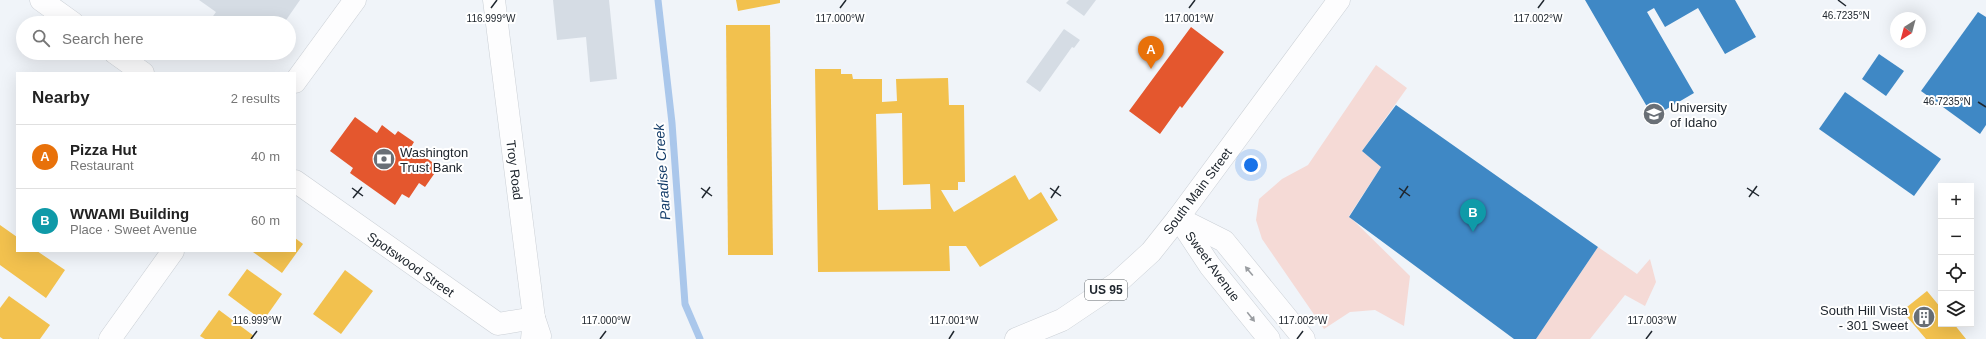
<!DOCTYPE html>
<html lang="en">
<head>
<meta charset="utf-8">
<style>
	:root { --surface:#fff; --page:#f6f6f6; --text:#222; --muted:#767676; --line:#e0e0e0; --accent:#111827 }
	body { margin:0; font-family:Helvetica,sans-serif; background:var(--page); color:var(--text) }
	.controls { position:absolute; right:12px; bottom:12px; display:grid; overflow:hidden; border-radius:0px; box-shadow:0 4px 16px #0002 }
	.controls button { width:36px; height:36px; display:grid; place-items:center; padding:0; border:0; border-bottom:1px solid var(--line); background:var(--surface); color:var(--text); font:20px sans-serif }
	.compass { position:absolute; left:1890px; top:12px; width:36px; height:36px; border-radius:50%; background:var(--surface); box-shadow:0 4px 16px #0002; rotate:216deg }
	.you { position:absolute; left:1251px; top:165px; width:14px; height:14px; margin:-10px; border:3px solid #fff; border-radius:50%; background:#1a73e8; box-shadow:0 0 0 6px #1a73e833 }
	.badge { display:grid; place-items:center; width:26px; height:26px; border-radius:50%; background:var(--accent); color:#fff; font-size:13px; font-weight:700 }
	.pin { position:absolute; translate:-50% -33px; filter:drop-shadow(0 1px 2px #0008) }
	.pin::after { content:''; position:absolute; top:21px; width:14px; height:12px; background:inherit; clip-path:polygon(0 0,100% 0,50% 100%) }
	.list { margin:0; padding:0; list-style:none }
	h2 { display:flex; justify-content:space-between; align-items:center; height:52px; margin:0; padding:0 16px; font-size:17px }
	h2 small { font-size:13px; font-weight:400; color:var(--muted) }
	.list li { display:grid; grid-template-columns:26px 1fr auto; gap:12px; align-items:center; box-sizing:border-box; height:64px; padding:0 16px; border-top:1px solid var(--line) }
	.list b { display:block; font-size:15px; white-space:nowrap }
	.list p { margin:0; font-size:13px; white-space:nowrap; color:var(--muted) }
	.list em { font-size:13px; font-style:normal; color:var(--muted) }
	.icon { flex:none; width:22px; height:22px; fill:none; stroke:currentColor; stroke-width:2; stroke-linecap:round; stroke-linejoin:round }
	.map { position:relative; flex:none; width:1986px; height:339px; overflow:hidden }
	.search { position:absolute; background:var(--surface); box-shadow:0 4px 16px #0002; left:16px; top:16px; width:280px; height:44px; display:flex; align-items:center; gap:10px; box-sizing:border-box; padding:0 14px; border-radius:22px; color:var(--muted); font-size:15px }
	.panel { position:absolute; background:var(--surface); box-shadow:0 4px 16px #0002; left:16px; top:72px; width:280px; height:180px; border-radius:0px }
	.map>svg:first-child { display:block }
	.green { fill:#f5dad6 }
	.homes { fill:#f2c14e; fill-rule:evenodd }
	.shops { fill:#e4572e }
	.schools { fill:#3f88c5 }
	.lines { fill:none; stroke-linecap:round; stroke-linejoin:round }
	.stream { stroke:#aac7eb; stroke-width:7 }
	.building { fill:#d5dce4 }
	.minor-casing { stroke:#cbd0d6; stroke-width:23 }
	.secondary-casing { stroke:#cbd0d6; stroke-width:23 }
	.trunk-casing { stroke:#cbd0d6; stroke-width:23 }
	.minor { stroke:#fdfdfe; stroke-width:22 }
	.secondary { stroke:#fdfdfe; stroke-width:22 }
	.trunk { stroke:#fdfdfe; stroke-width:22 }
	.oneway { fill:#9a9da1 }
	.ticks { fill:none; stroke:#20272f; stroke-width:1.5 }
	.labels { text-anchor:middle; stroke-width:4; stroke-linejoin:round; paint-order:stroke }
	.shield { fill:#fff; stroke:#63686d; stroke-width:1 }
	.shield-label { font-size:12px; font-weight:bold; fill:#20272f }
	.poi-label { font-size:13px; fill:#20272f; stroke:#fff; text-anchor:start }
	.street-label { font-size:13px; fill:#20272f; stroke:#fff }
	.water-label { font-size:14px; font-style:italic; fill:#123b68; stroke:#fff }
	.ticks-label { font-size:10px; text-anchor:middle; fill:#20272f; stroke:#fff; stroke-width:4; stroke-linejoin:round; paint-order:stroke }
</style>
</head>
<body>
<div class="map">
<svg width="1986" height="339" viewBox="0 0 1986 339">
	<rect width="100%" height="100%" fill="#f0f4f9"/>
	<g class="green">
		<polygon points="1376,65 1407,88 1362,151 1381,167 1349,216 1410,276 1404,326 1375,310 1350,312 1324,329 1262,239 1256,220 1259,199 1282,179 1308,165"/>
		<polygon points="1598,247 1637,274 1650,259 1656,282 1645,306 1625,295 1590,339 1536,339"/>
	</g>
	<g class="homes">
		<polygon points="736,0 780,0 780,3 738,11"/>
		<polygon points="726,25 770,25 773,255 728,255"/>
		<path d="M815,69h26v5h11l1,5h29v23l15,-1 -1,-22 52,-1 1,27h15l1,77h-7v8h-17l13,22 61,-37 14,25 12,-8 17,28 -78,47 -14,-21h-17l1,25 -132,1zM902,113l1,72 27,-1 1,25 -53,1 -2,-96z"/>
		<polygon points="0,225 17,237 17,251 37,251 65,270 46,298 0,265"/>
		<polygon points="295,238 303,244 282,273 253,252 295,251"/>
		<polygon points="247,269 282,294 263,321 228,295"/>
		<polygon points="345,270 373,291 341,334 313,314"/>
		<polygon points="1927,291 1941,308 1941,324 1954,324 1966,339 1926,339 1902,311"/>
		<polygon points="9,296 50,325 40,339 3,339 0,337 0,308"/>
		<polygon points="219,310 254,336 252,339 205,339 200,336"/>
	</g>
	<g class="shops">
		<polygon points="1191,27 1224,52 1182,108 1180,106 1160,134 1129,111"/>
		<polygon points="355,117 377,133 382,125 395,135 398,131 414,142 411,147 439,167 425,187 419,183 409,198 402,194 395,205 350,173 353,168 330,151"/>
	</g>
	<g class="schools">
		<polygon points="1585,0 1735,0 1756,37 1725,54 1698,8 1665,27 1654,8 1647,12 1694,93 1653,117"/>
		<polygon points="1978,12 1986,17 1986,125 1980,134 1921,91"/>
		<polygon points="1879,54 1904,71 1886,96 1862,79"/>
		<polygon points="1845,92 1941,159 1914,196 1819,129"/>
		<polygon points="1396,105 1598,247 1536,339 1514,339 1349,217 1381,167 1362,151"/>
	</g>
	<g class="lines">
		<polyline class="stream" points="658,0 672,123 685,304 700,339"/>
	</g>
	<g class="building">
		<polygon points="199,0 300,0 284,23 208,23 216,12"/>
		<polygon points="553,0 609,0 617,79 590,82 586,37 557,40"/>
		<polygon points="1069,0 1096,0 1084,16 1066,3"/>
		<polygon points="1064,29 1080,40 1074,48 1072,47 1040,92 1026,82"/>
	</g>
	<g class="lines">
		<g class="minor-casing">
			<g id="minor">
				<polyline points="41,0 73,23"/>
				<polyline points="115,53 143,73"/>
				<polyline points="295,82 355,0"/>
				<polyline points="295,181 498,324 534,318"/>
				<polyline points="1178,218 1224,241 1304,339"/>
				<polyline points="1179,219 1210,266 1269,339"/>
				<polyline points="110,339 173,251"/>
			</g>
		</g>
		<g class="secondary-casing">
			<polyline id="secondary" points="494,0 534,318 540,336"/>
		</g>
		<g class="trunk-casing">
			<g id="trunk">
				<polyline points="532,339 534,318"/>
				<polyline points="1016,339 1062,320 1117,283 1151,252 1178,218 1339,0"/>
			</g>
		</g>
		<use href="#minor" class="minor"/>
		<use href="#secondary" class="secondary"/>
		<use href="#trunk" class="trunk"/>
	</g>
	<defs><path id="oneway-solid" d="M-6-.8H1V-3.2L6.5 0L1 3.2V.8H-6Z"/></defs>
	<g class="oneway">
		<use href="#oneway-solid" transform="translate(1249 271) rotate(-130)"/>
		<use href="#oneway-solid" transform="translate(1251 317) rotate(51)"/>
	</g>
	<path class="ticks" d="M1838,0l8,6M491,8l6,-8M840,8l6,-8M1189,8l6,-8M1538,8l6,-8M1978,102l8,5M352,188l11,8M701,188l11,8M1050,188l11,8M1399,188l11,8M1747,188l12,8M1749,197l8,-11M353,198l9,-11M702,198l8,-11M1051,198l8,-12M1400,198l8,-12M251,339l6,-8M600,339l6,-8M949,339l5,-8M1297,339l6,-8M1646,339l6,-8"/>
	<defs>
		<g id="university-disc" transform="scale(1.15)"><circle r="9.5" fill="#696f76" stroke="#fff"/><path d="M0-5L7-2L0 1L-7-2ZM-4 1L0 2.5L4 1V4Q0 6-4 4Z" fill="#fff"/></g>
		<g id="bank-disc" transform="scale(1.15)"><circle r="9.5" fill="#696f76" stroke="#fff"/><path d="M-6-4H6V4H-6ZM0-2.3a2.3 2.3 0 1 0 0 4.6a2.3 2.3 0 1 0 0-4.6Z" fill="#fff"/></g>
		<g id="building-disc" transform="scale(1.15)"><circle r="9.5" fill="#696f76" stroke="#fff"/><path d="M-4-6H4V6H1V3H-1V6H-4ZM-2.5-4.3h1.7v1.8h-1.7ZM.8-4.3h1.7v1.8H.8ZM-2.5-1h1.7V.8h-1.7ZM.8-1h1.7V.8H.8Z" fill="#fff"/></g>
	</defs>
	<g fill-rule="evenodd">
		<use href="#university-disc" x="1654" y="114"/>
		<use href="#bank-disc" x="384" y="159"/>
		<use href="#building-disc" x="1924" y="317"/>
	</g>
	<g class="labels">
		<rect class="shield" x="1085" y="280" width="42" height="20" rx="3"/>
		<g class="shield-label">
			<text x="1106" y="294">US 95</text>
		</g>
		<g class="poi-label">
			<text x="1670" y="112">University<tspan x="1670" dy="15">of Idaho</tspan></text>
			<text x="400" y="157">Washington<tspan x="400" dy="15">Trust Bank</tspan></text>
			<text x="1908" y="315" text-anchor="end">South Hill Vista<tspan x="1908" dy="15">- 301 Sweet</tspan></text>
		</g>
		<g class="street-label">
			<text transform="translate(515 170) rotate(83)" y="5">Troy Road</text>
			<text transform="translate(1197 191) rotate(-53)" y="5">South Main Street</text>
			<text transform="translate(411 264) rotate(35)" y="5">Spotswood Street</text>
			<text transform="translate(1213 266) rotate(54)" y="5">Sweet Avenue</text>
		</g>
		<g class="water-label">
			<text transform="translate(662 172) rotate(-94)" y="5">Paradise Creek</text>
		</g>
	</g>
	<g class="ticks-label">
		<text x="1846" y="19">46.7235°N</text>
		<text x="1189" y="22">117.001°W</text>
		<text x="1538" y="22">117.002°W</text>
		<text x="491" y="22">116.999°W</text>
		<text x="840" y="22">117.000°W</text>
		<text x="1947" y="105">46.7235°N</text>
		<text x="257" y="324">116.999°W</text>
		<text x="606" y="324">117.000°W</text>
		<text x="954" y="324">117.001°W</text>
		<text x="1303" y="324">117.002°W</text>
		<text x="1652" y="324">117.003°W</text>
	</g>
</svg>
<div class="controls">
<button>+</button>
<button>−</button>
<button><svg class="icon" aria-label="locate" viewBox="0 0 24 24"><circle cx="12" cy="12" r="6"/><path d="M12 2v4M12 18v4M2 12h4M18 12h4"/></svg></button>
<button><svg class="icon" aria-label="layers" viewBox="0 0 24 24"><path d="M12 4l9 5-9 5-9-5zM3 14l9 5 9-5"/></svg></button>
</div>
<svg class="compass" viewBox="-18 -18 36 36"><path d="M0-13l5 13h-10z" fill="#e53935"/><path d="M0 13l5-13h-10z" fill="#767676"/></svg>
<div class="you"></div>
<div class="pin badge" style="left:1151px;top:69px;background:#e8710a">A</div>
<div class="pin badge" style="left:1473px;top:232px;background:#0f9aa8">B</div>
<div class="search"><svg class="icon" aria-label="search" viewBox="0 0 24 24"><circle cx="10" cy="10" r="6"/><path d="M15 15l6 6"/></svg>Search here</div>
<section class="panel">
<h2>Nearby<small>2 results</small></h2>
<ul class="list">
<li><span class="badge" style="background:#e8710a">A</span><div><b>Pizza Hut</b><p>Restaurant</p></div><em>40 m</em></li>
<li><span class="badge" style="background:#0f9aa8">B</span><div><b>WWAMI Building</b><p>Place · Sweet Avenue</p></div><em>60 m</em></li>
</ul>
</section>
</div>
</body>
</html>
